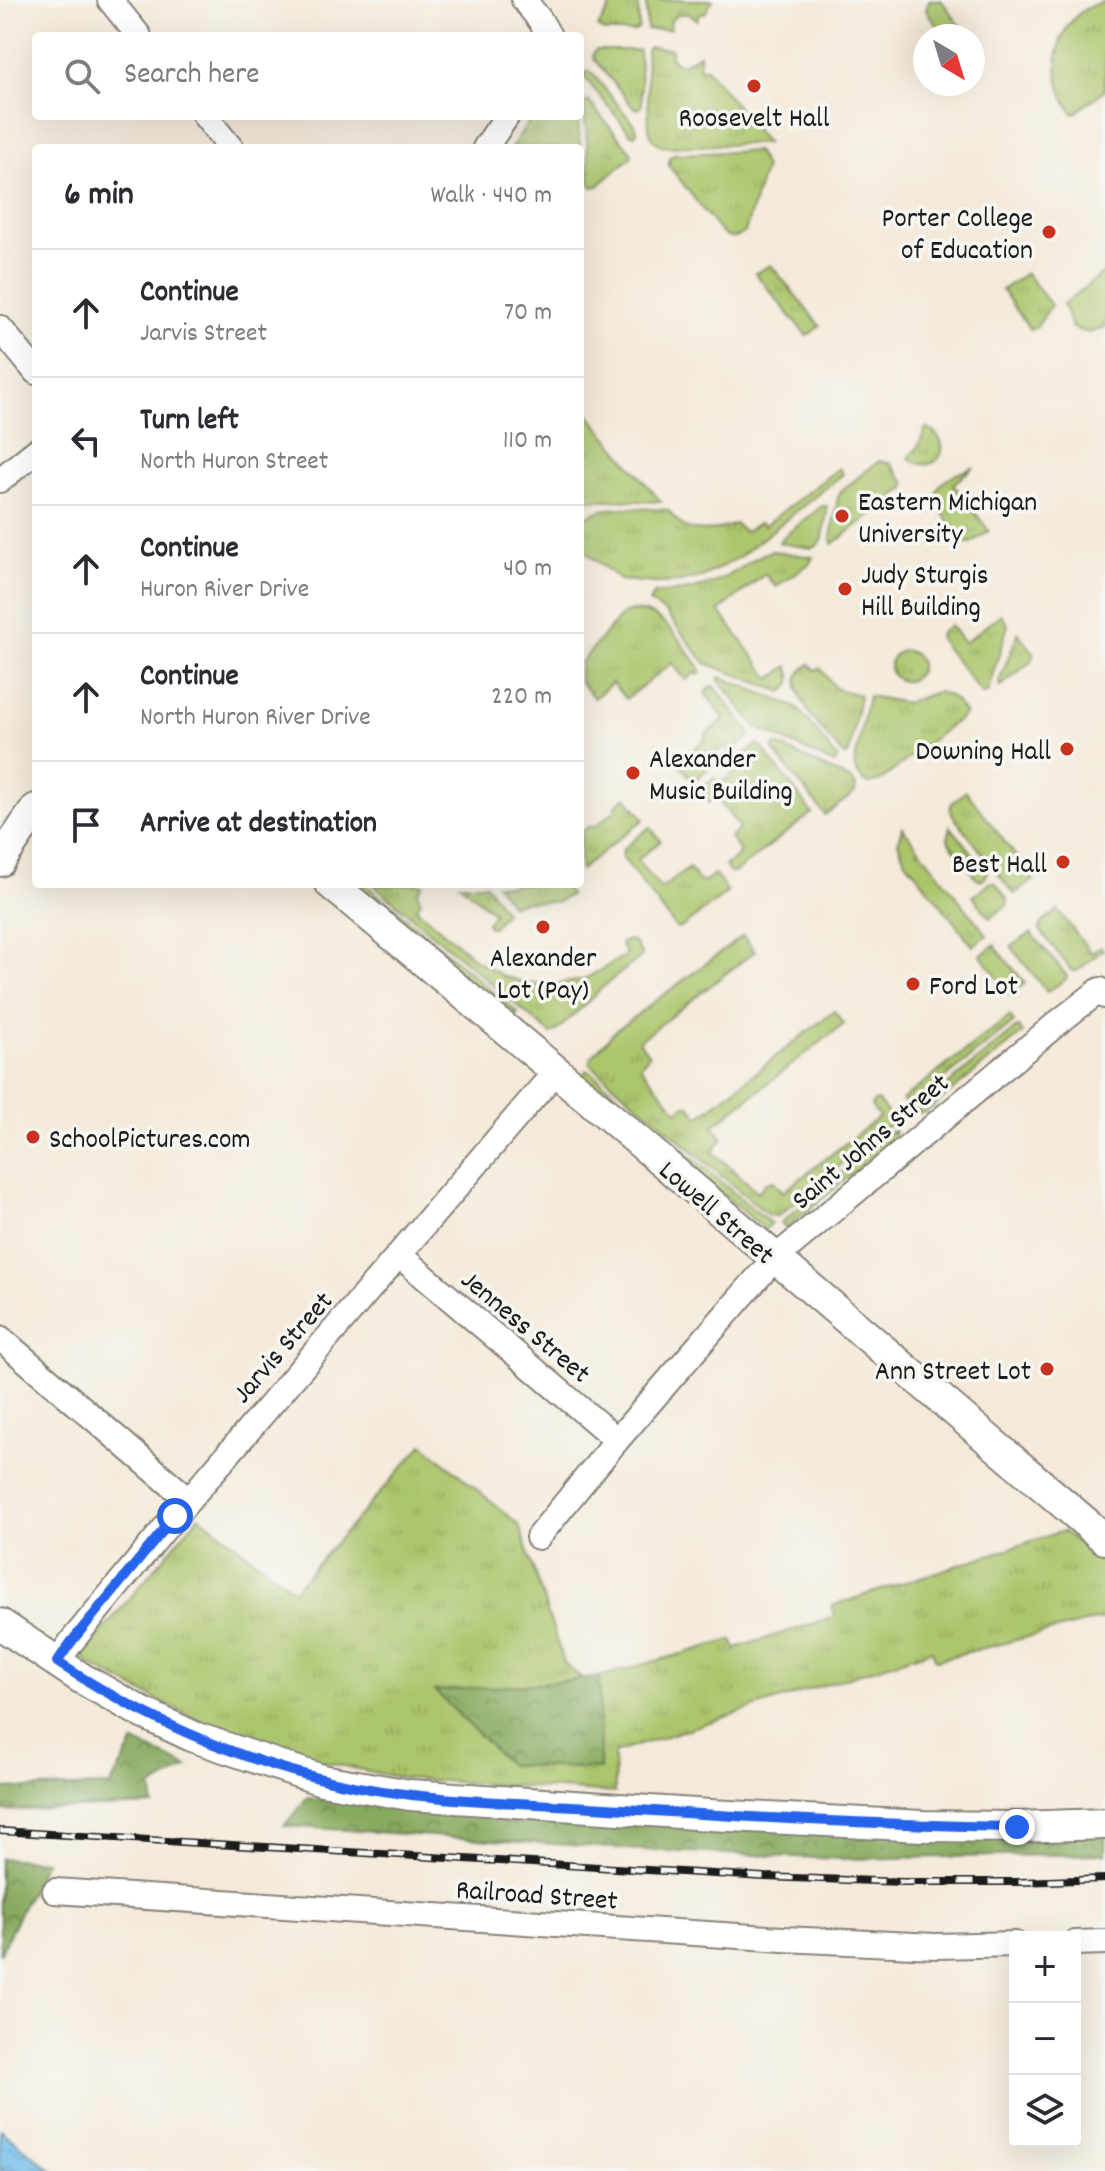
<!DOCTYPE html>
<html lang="en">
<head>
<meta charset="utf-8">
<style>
	:root { --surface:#fff; --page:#f2f2f3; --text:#2b2b33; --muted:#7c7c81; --line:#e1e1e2 }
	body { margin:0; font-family:Dekko,sans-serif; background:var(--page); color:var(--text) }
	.controls { position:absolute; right:24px; bottom:24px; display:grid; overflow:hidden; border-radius:8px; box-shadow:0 8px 32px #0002 }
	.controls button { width:72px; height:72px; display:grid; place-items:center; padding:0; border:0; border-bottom:2px solid var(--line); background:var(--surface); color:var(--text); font:40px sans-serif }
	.compass { position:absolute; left:913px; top:24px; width:72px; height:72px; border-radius:50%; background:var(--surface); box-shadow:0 8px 32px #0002; rotate:142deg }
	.stop { position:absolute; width:24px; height:24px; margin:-18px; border:6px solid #2563eb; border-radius:50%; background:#fff }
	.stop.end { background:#2563eb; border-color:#fff; box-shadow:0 2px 8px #0008 }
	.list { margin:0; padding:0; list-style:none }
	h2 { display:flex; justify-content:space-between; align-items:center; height:104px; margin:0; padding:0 32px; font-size:34px }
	h2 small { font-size:26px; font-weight:400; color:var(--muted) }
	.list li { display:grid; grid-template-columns:52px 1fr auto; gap:24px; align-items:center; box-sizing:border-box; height:128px; padding:0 32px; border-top:2px solid var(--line) }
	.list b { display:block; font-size:30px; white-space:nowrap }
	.list p { margin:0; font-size:26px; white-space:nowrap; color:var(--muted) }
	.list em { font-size:26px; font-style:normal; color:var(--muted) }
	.icon { flex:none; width:44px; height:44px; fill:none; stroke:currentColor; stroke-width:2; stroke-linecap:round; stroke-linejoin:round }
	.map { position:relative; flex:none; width:1105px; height:2171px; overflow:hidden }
	.search { position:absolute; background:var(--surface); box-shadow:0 8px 32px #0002; left:32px; top:32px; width:552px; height:88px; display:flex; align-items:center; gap:20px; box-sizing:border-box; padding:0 28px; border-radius:8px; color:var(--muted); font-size:30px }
	.panel { position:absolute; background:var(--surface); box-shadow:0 8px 32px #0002; left:32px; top:144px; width:552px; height:744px; border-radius:8px }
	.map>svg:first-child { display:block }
	.grass { fill:url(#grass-tufts); stroke:#647044; stroke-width:2 }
	.forest { fill:url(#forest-crowns); stroke:#52633e; stroke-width:2 }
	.water { fill:url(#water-waves); stroke:#466c83; stroke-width:2 }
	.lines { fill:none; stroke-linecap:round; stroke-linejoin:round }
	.minor-casing { stroke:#88837a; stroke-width:28 }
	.major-casing { stroke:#88837a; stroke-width:34 }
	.minor { stroke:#fff; stroke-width:24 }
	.major { stroke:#fff; stroke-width:30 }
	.rail-casing { stroke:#1c1c1c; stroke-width:8 }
	.rail { stroke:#f6f6f2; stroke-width:5; stroke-dasharray:15; stroke-linecap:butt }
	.route { stroke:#2563eb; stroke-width:10 }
	.poi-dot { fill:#c8321e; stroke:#f6f6f2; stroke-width:3 }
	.labels { text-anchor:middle; stroke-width:7; stroke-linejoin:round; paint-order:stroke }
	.poi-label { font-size:28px; fill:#1c1c1c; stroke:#f6f6f2; text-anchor:start }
	.street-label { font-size:28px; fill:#1c1c1c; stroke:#f6f6f2 }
</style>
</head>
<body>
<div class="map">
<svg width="1105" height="2171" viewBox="0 0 1105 2171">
	<defs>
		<pattern id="grass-tufts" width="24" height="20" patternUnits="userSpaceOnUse" patternTransform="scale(2)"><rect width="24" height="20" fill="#abc56b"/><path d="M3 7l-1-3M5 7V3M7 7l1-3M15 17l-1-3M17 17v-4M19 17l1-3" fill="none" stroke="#93a95c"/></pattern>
		<pattern id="forest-crowns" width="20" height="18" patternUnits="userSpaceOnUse" patternTransform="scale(2)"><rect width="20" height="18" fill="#88aa5f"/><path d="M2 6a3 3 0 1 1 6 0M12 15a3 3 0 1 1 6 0" fill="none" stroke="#6e8a4e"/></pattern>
		<pattern id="water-waves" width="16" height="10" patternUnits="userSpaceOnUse" patternTransform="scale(2)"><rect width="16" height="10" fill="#70bdea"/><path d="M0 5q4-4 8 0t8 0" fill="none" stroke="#60a2c8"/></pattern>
	</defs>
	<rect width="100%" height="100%" fill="#f6f6f2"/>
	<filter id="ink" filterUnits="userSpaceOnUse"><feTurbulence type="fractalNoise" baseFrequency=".0125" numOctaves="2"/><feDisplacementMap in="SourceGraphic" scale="16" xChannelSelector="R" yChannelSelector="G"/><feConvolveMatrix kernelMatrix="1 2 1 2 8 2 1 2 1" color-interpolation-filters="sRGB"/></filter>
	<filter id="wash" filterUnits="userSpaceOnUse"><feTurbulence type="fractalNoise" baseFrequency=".006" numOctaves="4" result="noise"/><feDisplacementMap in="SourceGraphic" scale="32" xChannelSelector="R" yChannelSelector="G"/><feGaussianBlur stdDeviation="1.8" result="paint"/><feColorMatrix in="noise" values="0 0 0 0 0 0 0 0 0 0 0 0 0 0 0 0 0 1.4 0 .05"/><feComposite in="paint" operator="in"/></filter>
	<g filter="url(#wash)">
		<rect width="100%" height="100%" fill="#f5ead9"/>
		<g class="grass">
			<polygon points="615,0 638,0 639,28 634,32 604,32 598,27"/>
			<polygon points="646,0 713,0 705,13 698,14 698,20 689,14 678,14 671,20 670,29 647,30"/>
			<polygon points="929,0 941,0 968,36 944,36 926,10"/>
			<path d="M1103,2l2,1v87l-31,24c-29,-36 -22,-100 29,-112z"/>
			<path d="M649,47l22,2v9c12,12 18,1 28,-4l1,14h6l60,75 -98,4c-12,-2 -17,-8 -19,-19l-3,-78z"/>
			<polygon points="596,50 639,50 642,104 639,109 633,107 594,59 593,54"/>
			<polygon points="588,71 592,73 637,128 637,133 634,135 630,133 585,78 585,74"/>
			<polygon points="588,101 632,153 631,157 598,186 593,187 590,183 584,103"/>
			<polygon points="533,116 578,116 580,148 511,148"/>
			<path d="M756,151l9,16 -20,65c-7,6 -14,8 -23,2l-53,-68v-7l4,-5z"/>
			<polygon points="771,265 820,326 807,336 755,273"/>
			<polygon points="1105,272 1105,327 1089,333 1072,328 1063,304"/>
			<polygon points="1026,273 1051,305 1037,327 1030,329 1002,290"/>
			<polygon points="580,404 661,502 580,499"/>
			<path d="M926,428c33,15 10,51 -17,30l10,-13z"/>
			<polygon points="879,461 890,463 906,483 905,488 833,544 831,538 838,497 842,490"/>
			<path d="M974,467l-21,17 36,47 -18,12h-5c-13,-16 -47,-48 -17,-65 8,-5 17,-7 25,-11z"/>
			<path d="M839,468l4,6 -105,84 -34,18 -24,6 -25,1 -35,-3 -40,-33v-26c24,-20 58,-12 88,-11 4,5 9,12 14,15 16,10 37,5 53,-1l10,8 15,-10 4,4z"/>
			<polygon points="822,506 827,506 827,511 823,538 817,546 811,548 779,543 781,539"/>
			<path d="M772,551l41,6 -3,6 -34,24 -11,-13 -46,37 52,68 17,-13c5,11 5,21 -6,26l-77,-29 -39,-50 -17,-11 6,-9c32,0 57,-6 84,-24 11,-7 20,-15 33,-18z"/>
			<path d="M632,611c33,0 50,33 68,57l1,4 -3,3 -2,-3 -10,8 -14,-17 -46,36 -14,-16 -18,15 -14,-16v-19l42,-49z"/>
			<polygon points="1001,614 1008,625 987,693 982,694 939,639 940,633 950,625 964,643"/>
			<polygon points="1018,633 1034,653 1032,661 1000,687 999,682"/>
			<circle cx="905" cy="666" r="15"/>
			<path d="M810,664l5,6 5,-2 16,21 24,6 -11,58 -2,3 -4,-1c-15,-19 -49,-51 -45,-77 1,-6 7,-10 12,-14z"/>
			<polygon points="721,677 793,706 800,711 838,759 834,764 756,727 718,679"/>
			<polygon points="711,686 715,687 750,733 750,736 730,752 726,748 722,748 705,762 708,769 693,781 680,765 685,761 683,757 704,741 706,734 722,722 723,717 705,693"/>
			<path d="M936,692c15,1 21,11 29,22l-85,67 -11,3 -6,-3 -9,-14 14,-71 38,7z"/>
			<polygon points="757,744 761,746 812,813 734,873 730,873 725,866 738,856 739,850 730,837 738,831 738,826 718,800 714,799 709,803 699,789 714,778 718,782 722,782 739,769 740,765 736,761"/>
			<polygon points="777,745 851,780 856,785 855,793 825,815 773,750 774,746"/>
			<polygon points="966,791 1034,880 1014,894 954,817 950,809 952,803"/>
			<polygon points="626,797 644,819 580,870 580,843 582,839 580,833 589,826 594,827 616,810 616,805"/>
			<polygon points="950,826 986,870 987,873 986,877 981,880 976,878 948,840"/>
			<polygon points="650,827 661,841 637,860 661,889 689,868 699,881 705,882 714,874 728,892 682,927 676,928 622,857 623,849"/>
			<polygon points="902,827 987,935 973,946 904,858 898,842"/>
			<polygon points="991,882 995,882 1008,900 1007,905 990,918 973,896"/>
			<polygon points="352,884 365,884 518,1013 513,1018"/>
			<polygon points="373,884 390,886 392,884 423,884 417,892 421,901 416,908 476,960 503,976 527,983 556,984 583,980 626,955 621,945 622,942 629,940 635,943 642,956 604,986 558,1030 551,1034"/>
			<polygon points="460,884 486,884 505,912 493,927 488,927 487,923 494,913"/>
			<polygon points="496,884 511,886 514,884 562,884 570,895 557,902 525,901 511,905"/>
			<polygon points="1058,910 1091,953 1100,947 1103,950 1077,971 1072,971 1040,930 1041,924"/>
			<polygon points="1031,933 1067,976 1066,979 1047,992 1011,947"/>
			<polygon points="743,936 755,951 639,1041 649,1055 640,1066 643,1070 677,1111 686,1105 690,1106 699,1117 834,1011 844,1024 713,1126 723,1138 713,1152 758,1192 766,1183 774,1181 783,1192 879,1117 871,1106 873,1102 878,1101 894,1121 778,1216 768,1215 590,1064 590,1059 615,1031"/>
			<polygon points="994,945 1025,983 1010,995 981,955"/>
			<polygon points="1010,1016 1014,1022 909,1108 902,1100"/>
			<polygon points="1018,1027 1023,1033 930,1109 924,1113 915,1112"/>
			<polygon points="587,1070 593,1074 771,1224 765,1230 582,1076"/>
			<polygon points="895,1130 894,1137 890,1143 786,1228 781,1223 889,1133"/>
			<polygon points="423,1444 519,1525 564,1663 584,1681 732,1640 736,1648 834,1617 832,1606 1063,1531 1105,1565 1105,1618 936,1660 932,1650 614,1753 615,1793 401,1778 301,1757 194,1719 88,1664 82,1655 199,1516 294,1590"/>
		</g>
		<g class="forest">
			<polygon points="599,1677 600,1769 509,1765 435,1691 534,1684"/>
			<polygon points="134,1742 188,1767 151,1788 154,1805 0,1811 0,1789 110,1786"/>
			<polygon points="307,1798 413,1810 1105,1834 1105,1854 839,1859 642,1850 284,1826"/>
			<polygon points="0,1858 45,1861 0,1954"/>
		</g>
		<polygon class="water" points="0,2128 0,2129 53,2171 0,2171"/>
	</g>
	<g filter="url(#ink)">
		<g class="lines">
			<g class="minor-casing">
				<g id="minor">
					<polyline points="110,0 139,36"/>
					<polyline points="524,0 540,20 549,36"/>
					<polyline points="205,116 231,148"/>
					<polyline points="485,148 507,116"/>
					<polyline points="0,328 36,372"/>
					<polyline points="0,480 36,451"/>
					<polyline points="399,1255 617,1440"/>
					<polyline points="0,1338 189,1500"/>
					<polyline points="538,1537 617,1440 774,1259 1060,1021 1100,990 1105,996"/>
					<polyline points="57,1662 72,1641 175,1516 556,1071"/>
					<polyline points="55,1891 783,1939 936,1946 1015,1944"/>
					<polyline points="1075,1943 1105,1942"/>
				</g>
			</g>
			<g class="major-casing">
				<g id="major">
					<polyline points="0,861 36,809"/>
					<polyline points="331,884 556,1071 1105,1539"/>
					<polyline points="0,1624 81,1678 141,1712 194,1737 322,1780 410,1795 710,1815 923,1826 1017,1827 1105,1824"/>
				</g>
			</g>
			<use href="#minor" class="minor"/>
			<use href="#major" class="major"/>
			<g class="rail-casing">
				<polyline id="rail" points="0,1831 764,1877 904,1882 1021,1882 1105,1879"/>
			</g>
			<use href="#rail" class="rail"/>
		</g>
	</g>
	<g class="lines" filter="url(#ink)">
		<path class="route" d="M175,1516l-103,125 -15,21c106,69 228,119 355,133 70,8 141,9 212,14 131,9 262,16 393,18"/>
	</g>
	<g class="poi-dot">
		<circle cx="754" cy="86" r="8"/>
		<circle cx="1049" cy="232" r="8"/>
		<circle cx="842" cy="516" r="8"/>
		<circle cx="845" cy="589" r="8"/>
		<circle cx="1067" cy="749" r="8"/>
		<circle cx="633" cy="773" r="8"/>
		<circle cx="1063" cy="862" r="8"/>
		<circle cx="543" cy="927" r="8"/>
		<circle cx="913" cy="984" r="8"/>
		<circle cx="33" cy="1137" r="8"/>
		<circle cx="1047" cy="1369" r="8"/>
	</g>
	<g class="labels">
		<g class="poi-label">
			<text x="754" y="126" text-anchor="middle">Roosevelt Hall</text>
			<text x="1033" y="226" text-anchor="end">Porter College<tspan x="1033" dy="32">of Education</tspan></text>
			<text x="858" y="510">Eastern Michigan<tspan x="858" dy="32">University</tspan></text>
			<text x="861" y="583">Judy Sturgis<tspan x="861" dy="32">Hill Building</tspan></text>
			<text x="1051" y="759" text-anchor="end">Downing Hall</text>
			<text x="649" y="767">Alexander<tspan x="649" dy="32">Music Building</tspan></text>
			<text x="1047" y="872" text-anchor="end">Best Hall</text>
			<text x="543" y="966" text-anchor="middle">Alexander<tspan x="543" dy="32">Lot (Pay)</tspan></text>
			<text x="929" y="994">Ford Lot</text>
			<text x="49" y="1147">SchoolPictures.com</text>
			<text x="1031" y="1379" text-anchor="end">Ann Street Lot</text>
		</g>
		<g class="street-label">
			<text transform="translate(869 1140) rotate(-40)" y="10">Saint Johns Street</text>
			<text transform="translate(718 1211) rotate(41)" y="10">Lowell Street</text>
			<text transform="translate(527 1325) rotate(40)" y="10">Jenness Street</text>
			<text transform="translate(281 1346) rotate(-49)" y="10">Jarvis Street</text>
			<text transform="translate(537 1893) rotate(4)" y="10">Railroad Street</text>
		</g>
	</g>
</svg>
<div class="controls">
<button>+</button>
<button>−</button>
<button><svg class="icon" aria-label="layers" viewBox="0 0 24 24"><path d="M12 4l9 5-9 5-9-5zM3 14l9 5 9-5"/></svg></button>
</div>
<svg class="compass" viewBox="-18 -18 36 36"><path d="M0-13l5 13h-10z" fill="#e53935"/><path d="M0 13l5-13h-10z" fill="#7c7c81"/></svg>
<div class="stop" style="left:175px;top:1516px"></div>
<div class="stop end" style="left:1017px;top:1827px"></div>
<div class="search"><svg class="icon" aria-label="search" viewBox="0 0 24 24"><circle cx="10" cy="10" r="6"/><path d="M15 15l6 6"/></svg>Search here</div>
<section class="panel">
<h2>6 min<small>Walk · 440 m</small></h2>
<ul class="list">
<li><svg class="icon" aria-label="ahead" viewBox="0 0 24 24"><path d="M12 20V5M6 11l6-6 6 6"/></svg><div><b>Continue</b><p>Jarvis Street</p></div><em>70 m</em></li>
<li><svg class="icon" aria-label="left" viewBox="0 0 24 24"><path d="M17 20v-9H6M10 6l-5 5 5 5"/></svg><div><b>Turn left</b><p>North Huron Street</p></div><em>110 m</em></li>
<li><svg class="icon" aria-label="ahead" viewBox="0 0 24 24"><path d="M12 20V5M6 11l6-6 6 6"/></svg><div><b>Continue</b><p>Huron River Drive</p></div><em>40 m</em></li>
<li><svg class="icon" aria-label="ahead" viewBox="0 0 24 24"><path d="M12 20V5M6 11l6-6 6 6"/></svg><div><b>Continue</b><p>North Huron River Drive</p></div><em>220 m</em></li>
<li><svg class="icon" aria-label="arrive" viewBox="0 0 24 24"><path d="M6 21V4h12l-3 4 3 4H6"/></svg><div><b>Arrive at destination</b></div></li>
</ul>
</section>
</div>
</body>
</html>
